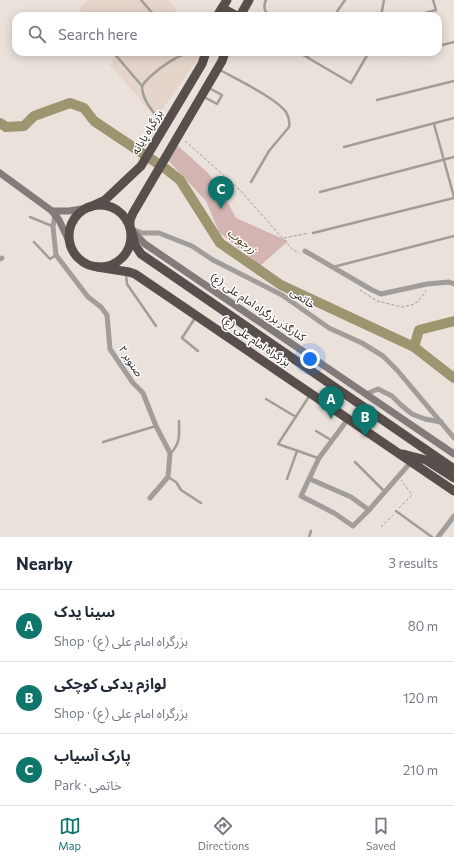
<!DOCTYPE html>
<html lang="en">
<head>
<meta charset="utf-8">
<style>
	:root { --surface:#fff; --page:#f6f6f7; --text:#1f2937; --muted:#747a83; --line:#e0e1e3; --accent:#0f766e }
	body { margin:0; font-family:Commissioner,"Noto Sans Arabic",sans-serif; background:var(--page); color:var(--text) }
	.you { position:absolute; left:310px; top:359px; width:14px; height:14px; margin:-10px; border:3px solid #fff; border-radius:50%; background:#1a73e8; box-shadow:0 0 0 6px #1a73e833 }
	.badge { display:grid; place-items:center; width:26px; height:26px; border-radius:50%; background:var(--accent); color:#fff; font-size:13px; font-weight:700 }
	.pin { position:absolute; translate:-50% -33px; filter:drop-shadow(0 1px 2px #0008) }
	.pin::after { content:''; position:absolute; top:21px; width:14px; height:12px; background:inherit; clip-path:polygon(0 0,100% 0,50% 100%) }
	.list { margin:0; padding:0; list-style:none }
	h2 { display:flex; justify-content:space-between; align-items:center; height:52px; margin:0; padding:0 16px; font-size:17px }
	h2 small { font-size:13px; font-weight:400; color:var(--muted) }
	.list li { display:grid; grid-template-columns:26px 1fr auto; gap:12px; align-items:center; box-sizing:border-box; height:72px; padding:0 16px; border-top:1px solid var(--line) }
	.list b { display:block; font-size:15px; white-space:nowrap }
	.list p { margin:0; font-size:13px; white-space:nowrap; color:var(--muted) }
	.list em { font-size:13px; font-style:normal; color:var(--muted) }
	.icon { flex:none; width:22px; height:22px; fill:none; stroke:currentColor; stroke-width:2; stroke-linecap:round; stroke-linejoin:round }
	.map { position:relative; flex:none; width:454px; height:537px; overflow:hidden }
	.search { position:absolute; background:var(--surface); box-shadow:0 2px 10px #0003; left:12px; right:12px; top:12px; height:44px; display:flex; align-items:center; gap:10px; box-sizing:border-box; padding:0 14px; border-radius:12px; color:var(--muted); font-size:15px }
	.sheet { height:268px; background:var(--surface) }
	nav { display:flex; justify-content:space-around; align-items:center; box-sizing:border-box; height:56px; border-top:1px solid var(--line); background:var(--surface); font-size:11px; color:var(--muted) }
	nav a { display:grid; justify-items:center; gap:2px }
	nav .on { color:var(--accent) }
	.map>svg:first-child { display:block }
	.built { fill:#e4d4c9 }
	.green { fill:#d4b4b3 }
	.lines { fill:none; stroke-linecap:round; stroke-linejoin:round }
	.river { stroke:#9d9570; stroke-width:10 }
	.path { stroke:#a59e99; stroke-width:1; stroke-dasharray:3 2; stroke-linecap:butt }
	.lane { stroke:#a19d9b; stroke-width:2.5 }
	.street { stroke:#a19d9b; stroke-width:5 }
	.secondary { stroke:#827b79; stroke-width:7 }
	.highway { stroke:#584f4c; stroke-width:9 }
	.labels { text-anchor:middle; stroke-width:3; stroke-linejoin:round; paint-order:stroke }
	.street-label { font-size:11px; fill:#231f1d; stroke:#fff }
	.water-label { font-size:12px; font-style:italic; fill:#403604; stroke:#fff }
</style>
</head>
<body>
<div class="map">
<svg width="454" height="537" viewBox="0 0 454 537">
	<rect width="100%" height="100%" fill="#e9e1da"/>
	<g class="built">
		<polygon points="88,0 168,0 181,16 85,16 79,8"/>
		<polygon points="111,52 200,52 200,57 160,112 152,113 110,65 114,57"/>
	</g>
	<polygon class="green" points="177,145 208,173 221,190 236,218 288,241 260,266 219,232 206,201 165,157"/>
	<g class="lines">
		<g class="river">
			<polyline points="0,123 6,127 24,126 34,116 70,103 84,108 94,121 166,169 180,180 220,243 281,285 414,347 454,378"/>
			<polyline points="414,347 419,330 454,321"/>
		</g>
		<g class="path">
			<polyline points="185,141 238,188 293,250 299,253"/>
			<polyline points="284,238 309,233"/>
			<polyline points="360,290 377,301 402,307 415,304 425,293 426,290"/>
			<polyline points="399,508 412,495 401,480"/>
			<polyline points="381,527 393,515"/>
		</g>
		<g class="lane">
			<polyline points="141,0 155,16"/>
			<path d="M266,0c-3,6 -2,11 3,16"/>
			<polyline points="88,15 89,16"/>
			<polyline points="418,15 436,10 433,0"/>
			<polyline points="334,16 345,0"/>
			<polyline points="381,16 384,0"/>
			<polyline points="438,46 454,42"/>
			<polyline points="113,52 142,86"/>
			<polyline points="298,52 351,83 369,52"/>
			<polyline points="404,55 417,52"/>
			<polyline points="307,57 311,52"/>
			<path d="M220,70c16,9 56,28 66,42 3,5 4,10 3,15l-20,24 -18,31"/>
			<polyline points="204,97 217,104 222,95 209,88"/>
			<polyline points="377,100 454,81"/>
			<polyline points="434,124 454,197"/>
			<path d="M163,125c-8,-11 -21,-24 -21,-39 8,-12 45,-42 60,-31"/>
			<polyline points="344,147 454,118"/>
			<polyline points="320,192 454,157"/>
			<polyline points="30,217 52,226"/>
			<polyline points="313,233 454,198"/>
			<polyline points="34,242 50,259 56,255"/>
			<polyline points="333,267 454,236"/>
			<polyline points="126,274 127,284 156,326"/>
			<polyline points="195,318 182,338 198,351"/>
			<polyline points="310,395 278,444 318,458"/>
			<polyline points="266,399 296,417"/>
			<polyline points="316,431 331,440"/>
			<polyline points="103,442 156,426"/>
			<path d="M171,453c10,-11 8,-18 8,-32"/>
			<polyline points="355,462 385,492"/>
			<polyline points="168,477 176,482 181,490 201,503"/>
			<polyline points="287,479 297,451"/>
			<polyline points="396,511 432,537"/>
			<polyline points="309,537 311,531"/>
		</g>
		<g class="street">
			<polyline points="55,215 53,227 56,255 88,297 101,307 107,315 110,349 133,383 143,393 156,426 170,453 168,477 150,498"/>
			<polyline points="132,229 142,233 159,233 192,246 213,260 282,295 329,328 362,343 383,356 397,370 454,438"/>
			<polyline points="305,251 372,290 381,294 427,284 449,282 454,284"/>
			<polyline points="0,259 2,258"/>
			<polyline points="366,394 378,389 392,396 401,405 412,414 425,419 441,422"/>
			<polyline points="348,419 319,458 301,496 334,513 353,526 369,510"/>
			<polyline points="310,479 351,497 369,510 411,462"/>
			<polyline points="438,537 454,516"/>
		</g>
		<g class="secondary">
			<polyline points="0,173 52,211"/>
			<polyline points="132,231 145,244 454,454"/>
			<polyline points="70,243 59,220 52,211 69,211 88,208"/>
		</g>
		<g class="highway">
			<polyline points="222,8 237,16"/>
			<polyline points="217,16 227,0"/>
			<polyline points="240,16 249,0"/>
			<circle cx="100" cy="236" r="31"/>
			<polyline points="90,207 105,200 141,166 202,64 206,52"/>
			<polyline points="130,228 130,220 133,213 222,61 225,52"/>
			<polyline points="131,229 135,245 141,254 454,469"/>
			<polyline points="97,267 129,272 135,274 454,491"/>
			<polyline points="403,454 426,460 454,478"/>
		</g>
	</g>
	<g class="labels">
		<g class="street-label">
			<text transform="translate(147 132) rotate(-59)" y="4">بزرگراه پایانه</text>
			<text transform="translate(303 298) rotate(35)" y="4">خاتمی</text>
			<text transform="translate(258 307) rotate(34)" y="4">کنارگذر بزرگراه امام علی (ع)</text>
			<text transform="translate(256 341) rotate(34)" y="4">بزرگراه امام علی (ع)</text>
			<text transform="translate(131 361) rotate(57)" y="4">صنوبر ۲</text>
		</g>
		<g class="water-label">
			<text transform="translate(242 241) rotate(38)" y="4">زرجوب</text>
		</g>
	</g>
</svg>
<div class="you"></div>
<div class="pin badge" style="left:331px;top:419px">A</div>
<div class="pin badge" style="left:365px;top:437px">B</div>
<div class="pin badge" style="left:221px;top:209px">C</div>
<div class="search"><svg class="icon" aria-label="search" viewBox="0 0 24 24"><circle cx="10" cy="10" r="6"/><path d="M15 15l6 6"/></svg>Search here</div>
</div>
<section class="sheet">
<h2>Nearby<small>3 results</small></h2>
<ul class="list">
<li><span class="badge">A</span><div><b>سینا یدک</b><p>Shop · بزرگراه امام علی (ع)</p></div><em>80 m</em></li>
<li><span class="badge">B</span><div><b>لوازم یدکی کوچکی</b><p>Shop · بزرگراه امام علی (ع)</p></div><em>120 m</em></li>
<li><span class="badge">C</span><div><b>پارک آسیاب</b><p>Park · خاتمی</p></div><em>210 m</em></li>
</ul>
</section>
<nav>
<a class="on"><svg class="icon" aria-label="map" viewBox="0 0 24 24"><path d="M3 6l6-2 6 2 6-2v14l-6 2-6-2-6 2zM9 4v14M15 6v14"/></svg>Map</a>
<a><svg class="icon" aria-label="directions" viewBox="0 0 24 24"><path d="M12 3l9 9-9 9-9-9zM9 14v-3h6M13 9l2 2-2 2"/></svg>Directions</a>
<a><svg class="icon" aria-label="saved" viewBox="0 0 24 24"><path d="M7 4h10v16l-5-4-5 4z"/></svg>Saved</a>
</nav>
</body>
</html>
